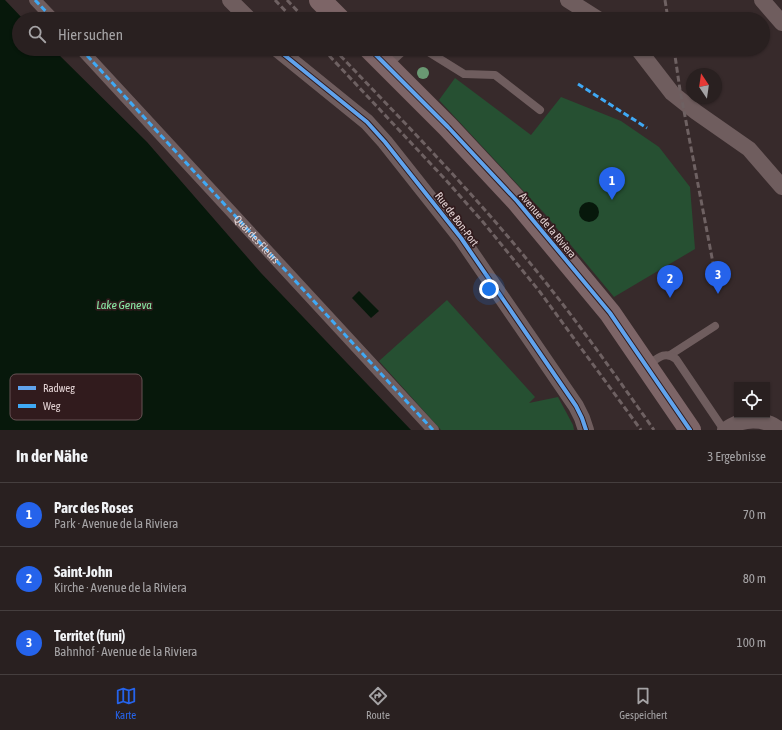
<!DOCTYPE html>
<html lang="de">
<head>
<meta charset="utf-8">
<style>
	:root { --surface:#292020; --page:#312829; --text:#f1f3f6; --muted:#a5a3a5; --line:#453e3e; --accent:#2563eb }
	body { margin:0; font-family:"Asap Condensed",sans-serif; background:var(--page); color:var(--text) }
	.controls { position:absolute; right:12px; bottom:12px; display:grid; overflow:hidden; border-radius:0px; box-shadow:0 1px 3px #0004 }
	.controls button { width:36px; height:36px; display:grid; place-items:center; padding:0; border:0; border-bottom:1px solid var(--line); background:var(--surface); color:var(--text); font:20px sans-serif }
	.compass { position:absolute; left:686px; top:68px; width:36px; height:36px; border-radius:50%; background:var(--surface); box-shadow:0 1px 3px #0004; rotate:347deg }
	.you { position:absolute; left:489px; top:289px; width:14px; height:14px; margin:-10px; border:3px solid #fff; border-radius:50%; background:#1a73e8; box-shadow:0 0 0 6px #1a73e833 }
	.badge { display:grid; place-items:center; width:26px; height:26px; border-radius:50%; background:var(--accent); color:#fff; font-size:13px; font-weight:700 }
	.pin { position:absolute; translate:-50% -33px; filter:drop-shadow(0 1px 2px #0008) }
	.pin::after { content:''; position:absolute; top:21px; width:14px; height:12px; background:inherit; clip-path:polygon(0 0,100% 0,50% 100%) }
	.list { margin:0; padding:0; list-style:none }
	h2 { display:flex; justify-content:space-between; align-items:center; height:52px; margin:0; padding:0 16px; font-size:17px }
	h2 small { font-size:13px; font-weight:400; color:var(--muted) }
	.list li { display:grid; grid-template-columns:26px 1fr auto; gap:12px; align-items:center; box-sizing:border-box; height:64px; padding:0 16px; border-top:1px solid var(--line) }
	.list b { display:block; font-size:15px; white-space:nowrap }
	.list p { margin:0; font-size:13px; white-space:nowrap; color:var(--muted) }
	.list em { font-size:13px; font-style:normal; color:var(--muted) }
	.icon { flex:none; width:22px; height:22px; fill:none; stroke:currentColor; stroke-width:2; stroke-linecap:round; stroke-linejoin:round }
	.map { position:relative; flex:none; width:782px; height:430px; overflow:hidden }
	.search { position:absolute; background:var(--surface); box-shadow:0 1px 3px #0004; left:12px; right:12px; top:12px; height:44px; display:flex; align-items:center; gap:10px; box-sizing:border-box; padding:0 14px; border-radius:22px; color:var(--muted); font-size:15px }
	.sheet { height:244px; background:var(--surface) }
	nav { display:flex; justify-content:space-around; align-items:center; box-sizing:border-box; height:56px; border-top:1px solid var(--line); background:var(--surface); font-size:11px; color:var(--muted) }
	nav a { display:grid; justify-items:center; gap:2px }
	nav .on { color:var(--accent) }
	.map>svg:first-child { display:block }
	.green { fill:#265032 }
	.water { fill:#07180b }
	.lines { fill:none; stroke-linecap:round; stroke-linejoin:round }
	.service { stroke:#6f5d5e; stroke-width:8 }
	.pedestrian { stroke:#6f5d5e; stroke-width:12 }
	.minor { stroke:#6f5d5e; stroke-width:16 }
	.primary { stroke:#7d6567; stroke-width:22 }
	.rail { stroke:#6e6162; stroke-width:3; stroke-dasharray:6 3; stroke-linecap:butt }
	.quiet { stroke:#3fa9f5; stroke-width:3; stroke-dasharray:6 3; stroke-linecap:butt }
	.cycleway-casing { stroke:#311b1d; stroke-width:6 }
	.cycleway { stroke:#60a3ed; stroke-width:4 }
	.tree { fill:#6a9973 }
	.labels { text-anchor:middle; stroke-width:3.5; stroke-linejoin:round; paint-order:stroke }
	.street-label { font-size:11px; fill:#e4d4d5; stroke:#311b1d }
	.water-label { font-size:12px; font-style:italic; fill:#89eaa5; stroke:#311b1d }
	.key { fill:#311b1d; stroke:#675254; stroke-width:1 }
	.key-label { font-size:11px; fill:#e4d4d5 }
</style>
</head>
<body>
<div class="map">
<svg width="782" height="430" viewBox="0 0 782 430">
	<rect width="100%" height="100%" fill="#372a2b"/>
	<g class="green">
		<polygon points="455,78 531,135 561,97 621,121 659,147 690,187 695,249 614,297 545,214 439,100"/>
		<polygon points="447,300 535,397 529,403 558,397 573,425 574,430 441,430 379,361"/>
	</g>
	<g class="water">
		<polygon points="0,0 5,0 23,19 19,19 19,49 53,49 147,142 261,273 411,430 0,430"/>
		<circle cx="589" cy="212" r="10"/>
		<polygon points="359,291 379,311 371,318 352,298"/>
	</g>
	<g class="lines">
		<g class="service">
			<polyline points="421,49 427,51 464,74 495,75 540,110"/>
			<polyline points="388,65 402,52 409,49"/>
			<polyline points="670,355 715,326"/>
			<path d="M647,366c10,-7 17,-16 29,-7l48,71"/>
		</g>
		<g class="pedestrian">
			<polyline points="35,0 53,19"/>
			<polyline points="81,49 433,430"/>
		</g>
		<g class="minor">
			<polyline points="230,0 249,19"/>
			<polyline points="568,0 598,19"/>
			<polyline points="762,0 782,23"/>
			<polyline points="277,49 367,122 385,142 461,238 576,406 582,418 586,430"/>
			<polyline points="638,49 672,93 696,112 749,149 782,187"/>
			<path d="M725,430c16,-12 40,-13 55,0"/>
		</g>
		<g class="primary">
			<polyline points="320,0 339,19"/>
			<polyline points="370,49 448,127 517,201 610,313 690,430"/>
		</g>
		<g class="rail">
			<polyline points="275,0 293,19"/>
			<polyline points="287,0 305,19"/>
			<polyline points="665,0 668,19"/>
			<polyline points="323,49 444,178 483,222 540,292 641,430"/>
			<path d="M334,49c63,66 128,132 186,202 48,57 91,118 134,179"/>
			<polyline points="674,49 680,90 713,263"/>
		</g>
		<g class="quiet">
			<polyline points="35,0 53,19"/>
			<path id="s1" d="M81,49l352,381"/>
			<polyline points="578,84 647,128"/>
		</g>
		<g class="cycleway-casing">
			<g id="cycleway">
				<polyline points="277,49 367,122 385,142 461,238 576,406 582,418 586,430"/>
				<polyline points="370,49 448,127 517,201 610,313 690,430"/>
			</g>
		</g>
		<use href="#cycleway" class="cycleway"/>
	</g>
	<circle class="tree" cx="423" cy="73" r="6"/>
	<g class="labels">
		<g class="street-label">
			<text transform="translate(457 219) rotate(53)" y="4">Rue de Bon-Port</text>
			<text transform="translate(548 225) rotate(50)" y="4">Avenue de la Riviera</text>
			<text dy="4" stroke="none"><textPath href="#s1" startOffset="259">Quai des Fleurs</textPath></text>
		</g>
		<g class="water-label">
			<text x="124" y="309">Lake Geneva</text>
		</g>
	</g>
	<rect x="10" y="374" width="132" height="46" rx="6" class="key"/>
	<rect x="18" y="386" width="18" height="4" fill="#60a3ed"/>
	<rect x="18" y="404" width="18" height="4" fill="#3fa9f5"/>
	<g class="key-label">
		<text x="43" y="392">Radweg</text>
		<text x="43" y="410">Weg</text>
	</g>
</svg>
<div class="controls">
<button><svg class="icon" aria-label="locate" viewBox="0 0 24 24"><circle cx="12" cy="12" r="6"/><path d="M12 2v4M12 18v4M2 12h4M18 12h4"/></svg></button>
</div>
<svg class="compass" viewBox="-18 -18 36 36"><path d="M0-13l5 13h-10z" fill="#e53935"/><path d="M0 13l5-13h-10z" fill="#a5a3a5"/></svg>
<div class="you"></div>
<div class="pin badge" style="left:612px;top:200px">1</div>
<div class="pin badge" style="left:670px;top:298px">2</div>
<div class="pin badge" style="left:718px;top:294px">3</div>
<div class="search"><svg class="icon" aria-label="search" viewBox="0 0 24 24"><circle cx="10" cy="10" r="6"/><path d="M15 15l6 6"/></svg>Hier suchen</div>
</div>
<section class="sheet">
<h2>In der Nähe<small>3 Ergebnisse</small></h2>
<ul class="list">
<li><span class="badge">1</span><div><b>Parc des Roses</b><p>Park · Avenue de la Riviera</p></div><em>70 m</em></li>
<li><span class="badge">2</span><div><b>Saint-John</b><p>Kirche · Avenue de la Riviera</p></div><em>80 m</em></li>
<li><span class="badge">3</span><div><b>Territet (funi)</b><p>Bahnhof · Avenue de la Riviera</p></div><em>100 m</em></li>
</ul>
</section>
<nav>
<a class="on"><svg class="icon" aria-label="map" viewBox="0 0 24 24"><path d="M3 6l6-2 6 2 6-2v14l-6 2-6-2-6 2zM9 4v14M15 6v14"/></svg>Karte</a>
<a><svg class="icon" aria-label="directions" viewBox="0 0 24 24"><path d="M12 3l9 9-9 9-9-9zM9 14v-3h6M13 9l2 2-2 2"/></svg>Route</a>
<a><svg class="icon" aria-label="saved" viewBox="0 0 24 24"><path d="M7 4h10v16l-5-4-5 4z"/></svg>Gespeichert</a>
</nav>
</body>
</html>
